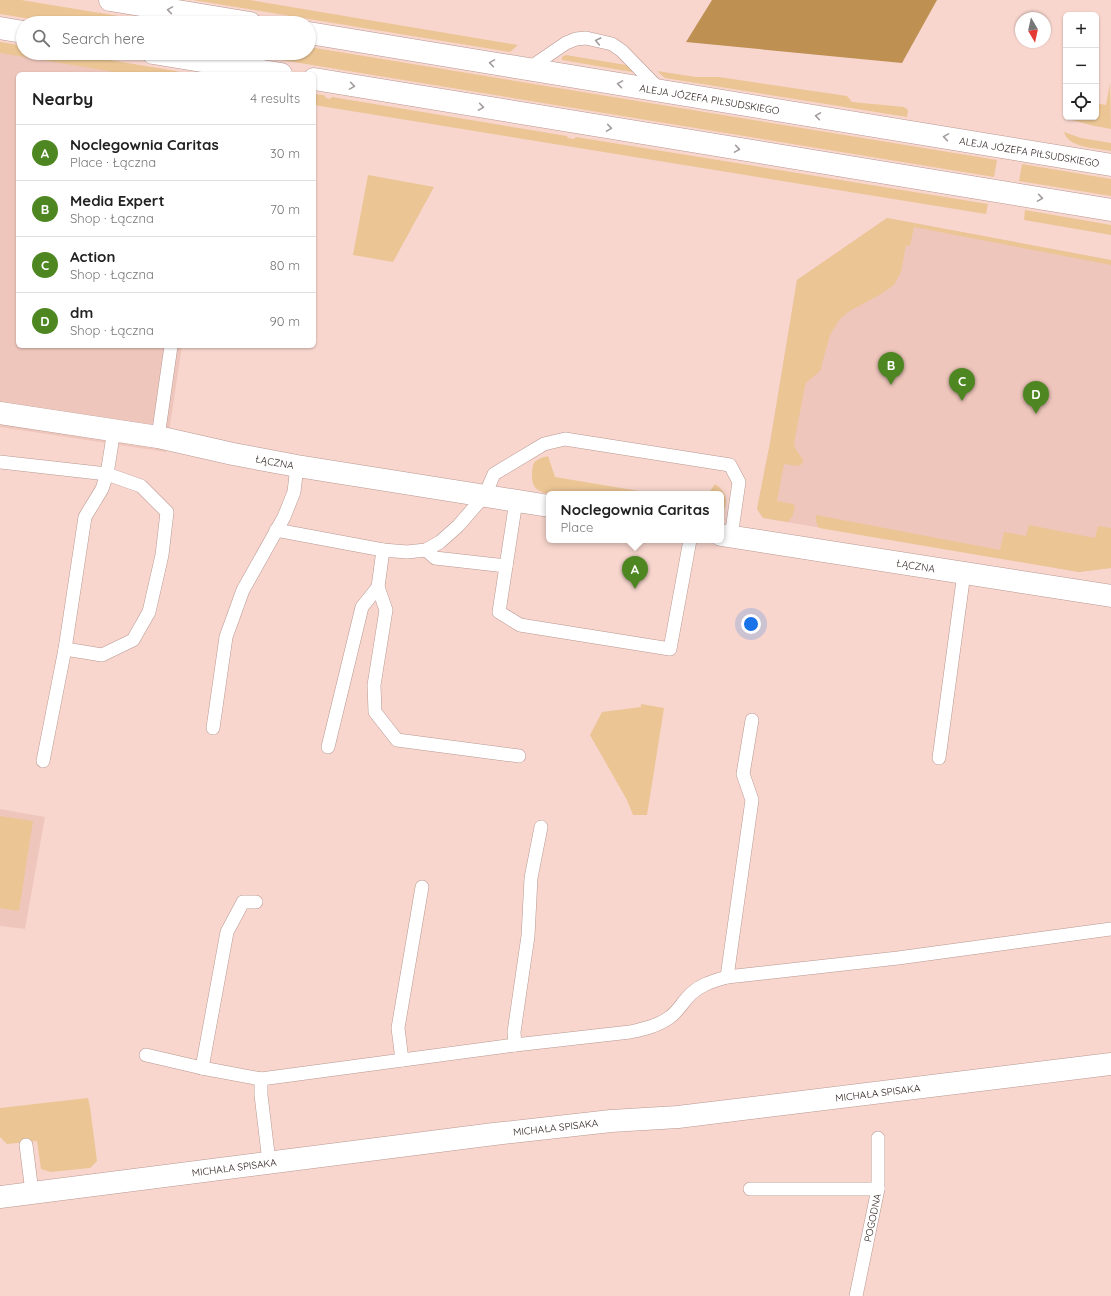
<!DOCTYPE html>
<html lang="en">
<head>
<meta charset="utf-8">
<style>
	:root { --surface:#fff; --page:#f6f6f6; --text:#222; --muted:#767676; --line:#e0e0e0; --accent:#4e8722 }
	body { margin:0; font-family:Quicksand,sans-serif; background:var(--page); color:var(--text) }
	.controls { position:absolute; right:12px; top:12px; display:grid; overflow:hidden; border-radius:6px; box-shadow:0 1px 3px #0004 }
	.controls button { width:36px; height:36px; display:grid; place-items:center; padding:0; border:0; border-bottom:1px solid var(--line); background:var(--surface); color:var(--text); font:20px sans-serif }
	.compass { position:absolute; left:1015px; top:12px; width:36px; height:36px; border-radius:50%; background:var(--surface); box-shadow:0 1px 3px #0004; rotate:171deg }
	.you { position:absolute; left:751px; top:624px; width:14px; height:14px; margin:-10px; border:3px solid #fff; border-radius:50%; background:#1a73e8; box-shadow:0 0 0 6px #1a73e833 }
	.badge { display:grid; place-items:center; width:26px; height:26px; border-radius:50%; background:var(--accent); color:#fff; font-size:13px; font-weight:700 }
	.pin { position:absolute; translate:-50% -33px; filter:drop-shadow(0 1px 2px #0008) }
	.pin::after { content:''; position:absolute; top:21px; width:14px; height:12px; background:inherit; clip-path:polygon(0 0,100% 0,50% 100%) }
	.popup { position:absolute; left:546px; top:491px; width:178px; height:52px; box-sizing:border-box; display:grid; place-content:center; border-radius:6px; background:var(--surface); filter:drop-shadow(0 1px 3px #0005); font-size:13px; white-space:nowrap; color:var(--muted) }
	.popup b { font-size:15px; color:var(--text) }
	.popup::after { content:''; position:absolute; left:50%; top:100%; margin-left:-8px; border:8px solid transparent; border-top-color:var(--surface) }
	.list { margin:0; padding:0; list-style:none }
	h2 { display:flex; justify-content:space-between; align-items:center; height:52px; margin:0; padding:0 16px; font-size:17px }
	h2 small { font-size:13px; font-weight:400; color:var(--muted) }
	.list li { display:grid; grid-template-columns:26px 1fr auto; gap:12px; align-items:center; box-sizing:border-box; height:56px; padding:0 16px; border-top:1px solid var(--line) }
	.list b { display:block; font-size:15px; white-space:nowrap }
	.list p { margin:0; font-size:13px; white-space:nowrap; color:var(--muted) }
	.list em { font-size:13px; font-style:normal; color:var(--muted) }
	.icon { flex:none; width:22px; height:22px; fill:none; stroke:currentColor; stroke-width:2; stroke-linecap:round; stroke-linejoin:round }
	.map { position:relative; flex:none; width:1111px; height:1296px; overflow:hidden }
	.search { position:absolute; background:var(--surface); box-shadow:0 1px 3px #0004; left:16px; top:16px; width:300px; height:44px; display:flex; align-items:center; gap:10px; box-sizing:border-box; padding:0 14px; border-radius:22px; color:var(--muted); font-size:15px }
	.panel { position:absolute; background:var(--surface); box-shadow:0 1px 3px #0004; left:16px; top:72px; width:300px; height:276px; border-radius:6px }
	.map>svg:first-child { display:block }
	.built { fill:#efc6bc }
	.green { fill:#ebc594 }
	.forest { fill:#be9052 }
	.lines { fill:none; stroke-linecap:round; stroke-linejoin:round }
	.lane-casing { stroke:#b89891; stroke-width:14 }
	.street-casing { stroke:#b89891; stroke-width:23 }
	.secondary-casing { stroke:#b89891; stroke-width:23 }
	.lane { stroke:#fff; stroke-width:13 }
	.street { stroke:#fff; stroke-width:22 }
	.secondary { stroke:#fff; stroke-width:22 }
	.oneway { stroke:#a19c9b }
	.labels { text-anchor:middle; stroke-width:4; stroke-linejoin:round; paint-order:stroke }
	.street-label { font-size:10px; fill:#2f2320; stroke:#fff }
</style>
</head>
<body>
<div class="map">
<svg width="1111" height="1296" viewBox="0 0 1111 1296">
	<rect width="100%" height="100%" fill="#f8d6ce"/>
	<g class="built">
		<polygon points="0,42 23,46 23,53 65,53 75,55 76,58 83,59 85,56 189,74 18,74 18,346 182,346 166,452 0,427"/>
		<polygon points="887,218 1111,260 1111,568 1079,572 763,518 757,509 770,443 797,280"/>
		<polygon points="0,809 45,817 25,929 0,926"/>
	</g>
	<g class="green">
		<polygon points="0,0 21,0 161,23 56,23 0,14"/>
		<polygon points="193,0 250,0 518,45 510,52"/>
		<polygon points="0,42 23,46 23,53 65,53 75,55 76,58 83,59 85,56 176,71 183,74 126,74 0,53"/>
		<polygon points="309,47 997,160 994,177 238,53 309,53"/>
		<polygon points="566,55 626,65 632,70 632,72 562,60 562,57"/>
		<polygon points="657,71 696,77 719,77 847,96 852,102 904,107 908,110 907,117 665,78"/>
		<polygon points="1110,83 1111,129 1090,125 1065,118 1066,116 1096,117 1096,103 1106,105"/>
		<polygon points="314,94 324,95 326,98 330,99 332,97 567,136 568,138 574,139 576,137 988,204 986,214 314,105"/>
		<path d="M1064,132l17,6 30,5v8c-14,-3 -43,-3 -47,-19z"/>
		<polygon points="1022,164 1111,179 1111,196 1019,181"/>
		<polygon points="368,175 434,187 393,262 353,255"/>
		<polygon points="1025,210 1111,225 1111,235 1024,220"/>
		<polygon points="887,218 1111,260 1111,265 914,227 910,246 906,245 901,272 894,285 881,294 848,312 839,320 830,335 820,371 806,383 805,386 794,443 795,448 803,460 802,464 798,466 784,464 777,501 793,504 795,506 793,515 788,522 763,518 757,509 770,443 797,280"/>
		<path d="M548,456l7,21 102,17h-108c-11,-2 -17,-6 -17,-18 0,-4 0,-9 2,-13 3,-4 10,-6 14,-7z"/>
		<path d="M715,484c11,7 15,19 6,30v-20h-13z"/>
		<polygon points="816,515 1000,550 1004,532 1026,536 1029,525 1095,538 1098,526 1111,528 1111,568 1079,572 819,528 816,522"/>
		<polygon points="641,704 664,708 647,815 633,815 627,800 590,735 602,712 641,707"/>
		<polygon points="0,816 33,821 19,911 0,908"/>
		<polygon points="88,1098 90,1107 97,1161 90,1168 50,1172 41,1169 37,1141 7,1144 0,1137 0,1108"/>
	</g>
	<polygon class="forest" points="712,0 937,0 902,63 686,42"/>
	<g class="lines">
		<g class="lane-casing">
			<g id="lane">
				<polyline points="528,69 566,43 576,39 586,38 612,44 622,51 660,90"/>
				<polyline points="158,437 171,346"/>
				<polyline points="0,462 107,474 141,486 167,512 162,555 149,612 133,640 102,655 65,649"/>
				<polyline points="516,501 499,612 520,625 670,649 690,540"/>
				<polyline points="276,530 383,550"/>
				<polyline points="426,550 435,558 506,566"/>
				<polyline points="378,587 386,610 374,685 375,712 397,740 519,756"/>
				<polyline points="213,728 226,637 243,590 284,517 294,492 297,466"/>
				<polyline points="328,747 362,607 378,587 383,550 407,552 426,550 440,542 458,526 485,495 494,474 544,444 565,439 730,465 739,482 731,537"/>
				<polyline points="939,758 964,573"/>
				<polyline points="43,761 65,649 85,517 102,489 107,474 114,430"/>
				<polyline points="727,977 752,800 743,774 752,720"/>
				<polyline points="515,1045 514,1032 528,936 531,878 541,827"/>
				<path d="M146,1055l56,13 59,11 254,-34 115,-13c14,-3 28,-6 40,-15 7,-5 11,-12 17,-19 10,-12 25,-17 40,-21l171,-19 213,-29"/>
				<polyline points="402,1060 398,1028 422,887"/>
				<polyline points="202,1068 227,932 243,902 256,902"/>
				<polyline points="261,1079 261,1095 269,1162"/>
				<polyline points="26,1145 32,1192"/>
				<polyline points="750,1189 878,1189"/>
				<path id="s1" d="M856,1296l22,-107v-51"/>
			</g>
		</g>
		<g class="street-casing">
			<g id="street">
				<path id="s2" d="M0,413l158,24 75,17 64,12 252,40"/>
				<path id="s3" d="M721,535l390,61"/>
				<path id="s4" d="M0,1197l494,-63 117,-13 67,-4 433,-53"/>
			</g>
		</g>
		<g class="secondary-casing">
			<g id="secondary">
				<polyline points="110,0 250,23"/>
				<polyline points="0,28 23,32"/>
				<path id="s5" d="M309,33l802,132"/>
				<polyline points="153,53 281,74"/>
				<polyline points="314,79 1111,210"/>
			</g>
		</g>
		<use href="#lane" class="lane"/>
		<use href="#street" class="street"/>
		<use href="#secondary" class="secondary"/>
	</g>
	<defs><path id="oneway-chevron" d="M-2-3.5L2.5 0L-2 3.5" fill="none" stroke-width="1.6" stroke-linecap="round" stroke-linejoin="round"/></defs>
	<g class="oneway">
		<use href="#oneway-chevron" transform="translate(170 10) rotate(-171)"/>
		<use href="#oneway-chevron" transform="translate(598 41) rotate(-169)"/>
		<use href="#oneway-chevron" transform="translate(492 63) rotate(-171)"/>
		<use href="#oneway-chevron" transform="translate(620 84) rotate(-171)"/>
		<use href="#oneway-chevron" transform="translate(352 86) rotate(9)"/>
		<use href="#oneway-chevron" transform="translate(481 107) rotate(9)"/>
		<use href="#oneway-chevron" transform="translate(818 116) rotate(-171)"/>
		<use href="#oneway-chevron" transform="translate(609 128) rotate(9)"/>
		<use href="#oneway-chevron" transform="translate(946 137) rotate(-171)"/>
		<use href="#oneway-chevron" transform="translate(737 149) rotate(9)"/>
		<use href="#oneway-chevron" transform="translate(1040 198) rotate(9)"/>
	</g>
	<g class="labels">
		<g class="street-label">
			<text dy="4" stroke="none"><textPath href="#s5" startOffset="406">ALEJA JÓZEFA PIŁSUDSKIEGO</textPath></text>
			<text dy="4" stroke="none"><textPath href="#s5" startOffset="730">ALEJA JÓZEFA PIŁSUDSKIEGO</textPath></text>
			<text dy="4" stroke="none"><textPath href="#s2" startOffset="279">ŁĄCZNA</textPath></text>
			<text dy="4" stroke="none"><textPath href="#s3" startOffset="197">ŁĄCZNA</textPath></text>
			<text dy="4" stroke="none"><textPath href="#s4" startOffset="884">MICHAŁA SPISAKA</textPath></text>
			<text dy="4" stroke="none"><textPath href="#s4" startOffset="560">MICHAŁA SPISAKA</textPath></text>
			<text dy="4" stroke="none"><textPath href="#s4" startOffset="236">MICHAŁA SPISAKA</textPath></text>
			<text dy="4" stroke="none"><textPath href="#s1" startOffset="80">POGODNA</textPath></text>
		</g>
	</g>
</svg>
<div class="controls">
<button>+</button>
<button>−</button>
<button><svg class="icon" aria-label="locate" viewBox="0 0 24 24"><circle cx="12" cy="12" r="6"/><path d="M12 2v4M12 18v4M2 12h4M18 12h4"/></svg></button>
</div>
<svg class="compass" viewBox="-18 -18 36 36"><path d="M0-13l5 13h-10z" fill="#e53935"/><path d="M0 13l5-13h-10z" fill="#767676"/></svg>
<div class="you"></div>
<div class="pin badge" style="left:635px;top:589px">A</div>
<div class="popup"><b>Noclegownia Caritas</b>Place</div>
<div class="pin badge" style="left:891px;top:385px">B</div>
<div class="pin badge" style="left:962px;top:401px">C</div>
<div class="pin badge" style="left:1036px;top:414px">D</div>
<div class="search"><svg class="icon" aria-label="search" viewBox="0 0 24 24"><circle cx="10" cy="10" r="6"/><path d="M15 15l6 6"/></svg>Search here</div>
<section class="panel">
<h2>Nearby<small>4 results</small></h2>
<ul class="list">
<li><span class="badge">A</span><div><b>Noclegownia Caritas</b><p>Place · Łączna</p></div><em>30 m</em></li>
<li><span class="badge">B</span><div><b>Media Expert</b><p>Shop · Łączna</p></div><em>70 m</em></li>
<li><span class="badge">C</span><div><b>Action</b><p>Shop · Łączna</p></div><em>80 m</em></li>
<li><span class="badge">D</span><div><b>dm</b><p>Shop · Łączna</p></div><em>90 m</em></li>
</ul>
</section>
</div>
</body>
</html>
